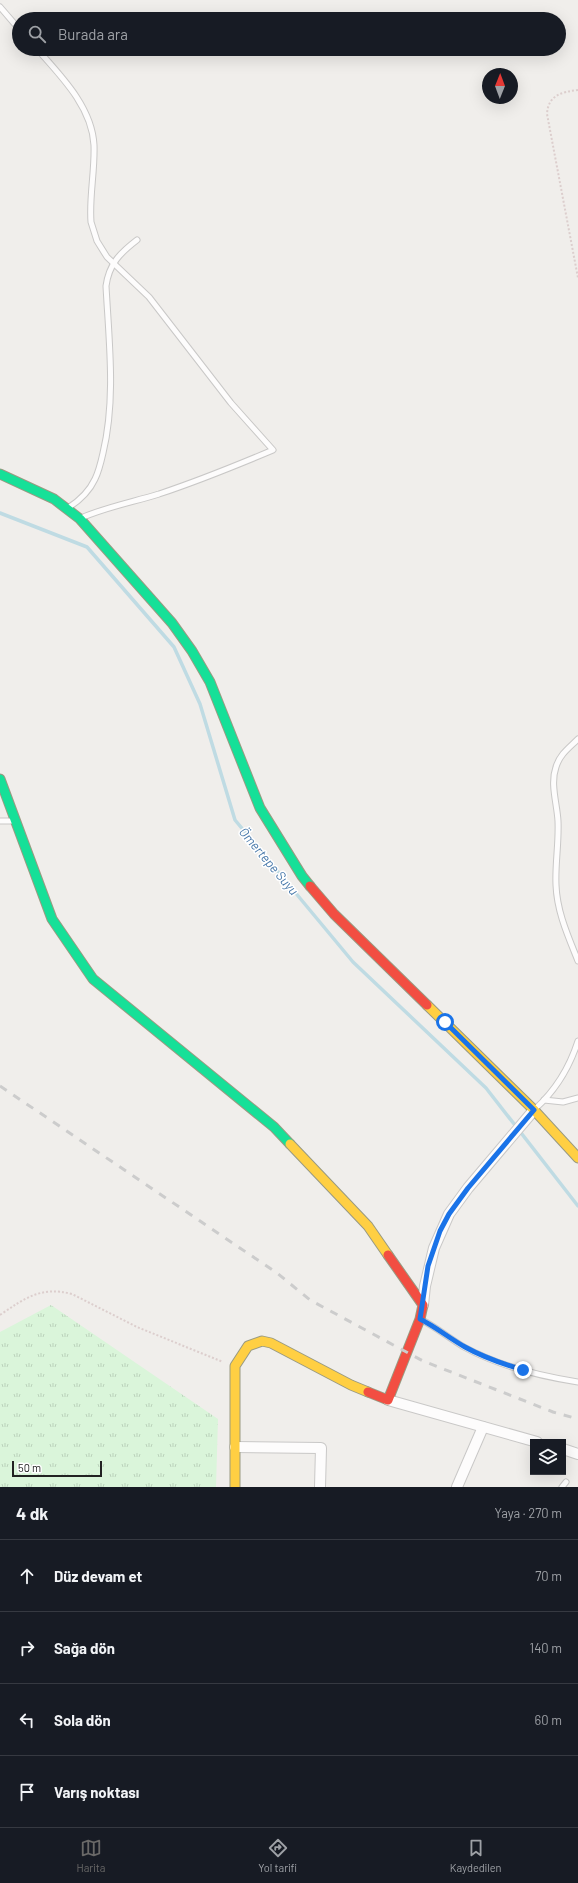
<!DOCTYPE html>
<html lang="tr">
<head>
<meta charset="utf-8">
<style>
	:root { --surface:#171b24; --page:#242831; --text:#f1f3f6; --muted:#9ea1a6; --line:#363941; --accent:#6a6968 }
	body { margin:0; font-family:Barlow,sans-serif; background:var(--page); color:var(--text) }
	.controls { position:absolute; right:12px; bottom:12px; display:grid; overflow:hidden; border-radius:0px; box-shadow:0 4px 16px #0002 }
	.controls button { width:36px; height:36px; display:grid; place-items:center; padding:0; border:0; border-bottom:1px solid var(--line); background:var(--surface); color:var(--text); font:20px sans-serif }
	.compass { position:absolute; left:482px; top:68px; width:36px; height:36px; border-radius:50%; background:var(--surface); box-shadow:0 4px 16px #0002; rotate:1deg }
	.scale { position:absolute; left:12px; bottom:10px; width:90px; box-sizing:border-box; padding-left:4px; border:2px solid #222; border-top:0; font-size:11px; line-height:14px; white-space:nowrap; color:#222; -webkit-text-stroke:3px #fff; paint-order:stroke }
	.stop { position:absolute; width:12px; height:12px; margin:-9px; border:3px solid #1a73e8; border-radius:50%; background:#fff }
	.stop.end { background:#1a73e8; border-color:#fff; box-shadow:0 1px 4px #0008 }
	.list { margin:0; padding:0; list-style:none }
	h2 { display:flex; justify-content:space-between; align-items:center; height:52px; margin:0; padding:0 16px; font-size:17px }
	h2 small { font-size:13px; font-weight:400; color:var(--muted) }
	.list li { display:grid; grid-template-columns:26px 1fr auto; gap:12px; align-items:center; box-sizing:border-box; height:72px; padding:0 16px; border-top:1px solid var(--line) }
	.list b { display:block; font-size:15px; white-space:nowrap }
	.list em { font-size:13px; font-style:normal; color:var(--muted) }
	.icon { flex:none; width:22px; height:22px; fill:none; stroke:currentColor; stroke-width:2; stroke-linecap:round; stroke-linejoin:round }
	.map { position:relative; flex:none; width:578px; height:1487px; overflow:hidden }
	.search { position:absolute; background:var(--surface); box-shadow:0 4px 16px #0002; left:12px; right:12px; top:12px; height:44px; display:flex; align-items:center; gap:10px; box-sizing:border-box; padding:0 14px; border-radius:22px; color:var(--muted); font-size:15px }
	.sheet { height:340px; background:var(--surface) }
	nav { display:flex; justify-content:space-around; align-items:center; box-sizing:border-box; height:56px; border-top:1px solid var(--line); background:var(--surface); font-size:11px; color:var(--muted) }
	nav a { display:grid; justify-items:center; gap:2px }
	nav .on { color:var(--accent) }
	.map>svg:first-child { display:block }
	.park { fill:url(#park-tufts) }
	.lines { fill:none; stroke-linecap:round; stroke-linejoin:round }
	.stream { stroke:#bfdbe3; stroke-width:3.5 }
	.lane-casing { stroke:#c9c8c7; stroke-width:7 }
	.street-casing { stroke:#c9c8c7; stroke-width:12 }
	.fast-casing { stroke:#999a82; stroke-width:11 }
	.slow-casing { stroke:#999a82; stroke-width:11 }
	.jam-casing { stroke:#999a82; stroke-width:11 }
	.path { stroke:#dccecd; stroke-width:2; stroke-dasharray:2 2; stroke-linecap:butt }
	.lane { stroke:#fdfcfc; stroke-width:5 }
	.street { stroke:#fdfcfc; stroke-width:10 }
	.fast { stroke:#16e098; stroke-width:9 }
	.slow { stroke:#ffcf43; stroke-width:9 }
	.jam { stroke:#f24e42; stroke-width:9 }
	.rail { stroke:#ccc; stroke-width:3; stroke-dasharray:8 8; stroke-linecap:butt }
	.route { stroke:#1a73e8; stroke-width:5 }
	.labels { text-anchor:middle; stroke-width:3; stroke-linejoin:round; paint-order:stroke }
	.water-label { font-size:13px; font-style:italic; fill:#4a7aab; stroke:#fff }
</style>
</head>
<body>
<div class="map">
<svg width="578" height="1487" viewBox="0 0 578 1487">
	<defs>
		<pattern id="park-tufts" width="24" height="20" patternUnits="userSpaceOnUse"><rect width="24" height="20" fill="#daf5da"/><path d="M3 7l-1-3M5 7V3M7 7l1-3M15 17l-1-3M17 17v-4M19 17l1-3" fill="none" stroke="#bbd2bb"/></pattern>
	</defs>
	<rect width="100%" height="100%" fill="#f0eeeb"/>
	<polygon class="park" points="51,1305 218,1419 216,1487 0,1487 0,1332"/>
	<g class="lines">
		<polyline class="stream" points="0,513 87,547 174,647 200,704 235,820 353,962 486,1088 578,1206"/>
		<g class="lane-casing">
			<g id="lane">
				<polyline points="0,7 19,29"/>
				<path d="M37,49c24,27 55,58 57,96 1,26 -5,52 -3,77l6,19 10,16 42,40 82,106 42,47c-38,16 -75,31 -114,44 -26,8 -53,13 -78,24"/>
				<path d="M68,508c11,-7 21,-16 27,-29 4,-8 6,-17 8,-26 13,-54 6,-111 3,-167 3,-22 14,-33 31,-46"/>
				<path d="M578,739c-9,9 -18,15 -22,28 -6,17 1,36 2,54 1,22 -3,43 -2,64 1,27 12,51 22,76"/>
				<polyline points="0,821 13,821"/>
				<polyline points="544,1100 563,1102 578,1098"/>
				<path d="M535,1109c21,-19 34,-40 43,-68"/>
				<path d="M420,1319c16,8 29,19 44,28 35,19 75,29 114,35"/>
				<polyline points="562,1487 566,1482"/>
			</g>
		</g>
		<g class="street-casing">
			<g id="street">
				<polyline points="423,1305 425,1286 434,1248 449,1214 468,1188 534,1110"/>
				<polyline points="388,1400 537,1442"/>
				<polyline points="235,1447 321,1448 320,1487"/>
				<polyline points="563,1449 578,1454"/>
				<polyline points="457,1487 483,1427"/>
			</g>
		</g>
		<g class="fast-casing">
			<g id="fast">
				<polyline points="0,474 54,499 80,519 172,623 192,651 210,682 260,808 302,876 310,886"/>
				<polyline points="0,779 52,919 93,979 274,1127 290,1144"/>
			</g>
		</g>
		<g class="slow-casing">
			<g id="slow">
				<polyline points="427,1005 534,1110 578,1158"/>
				<polyline points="290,1144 368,1226 388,1255"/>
				<polyline points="235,1487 235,1366 248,1346 262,1341 271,1343 351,1385 368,1392"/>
			</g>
		</g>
		<g class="jam-casing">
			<g id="jam">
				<polyline points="310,886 334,914 427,1005"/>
				<polyline points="368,1392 388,1400 420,1319 423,1305 388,1255"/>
			</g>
		</g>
		<g class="path">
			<path d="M578,90c-16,2 -30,5 -31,24l31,164"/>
			<path d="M0,1315c25,-17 41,-29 72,-21l65,33 86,35"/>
		</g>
		<use href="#lane" class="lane"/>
		<use href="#street" class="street"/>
		<use href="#fast" class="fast"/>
		<use href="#slow" class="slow"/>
		<use href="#jam" class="jam"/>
		<polyline class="rail" points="0,1086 277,1273 310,1300 423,1361 553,1412 578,1419"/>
	</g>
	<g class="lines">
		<path class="route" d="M445,1022l89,88 -66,78 -19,26 -9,17 -12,35 -8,53c16,8 29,19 45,28 18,10 38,17 58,23"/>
	</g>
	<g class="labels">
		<g class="water-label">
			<text transform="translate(269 861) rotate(50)" y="5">Ömertepe Suyu</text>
		</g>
	</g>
</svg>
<div class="controls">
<button><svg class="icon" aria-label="layers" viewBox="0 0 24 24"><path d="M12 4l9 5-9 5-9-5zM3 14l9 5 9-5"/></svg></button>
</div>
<svg class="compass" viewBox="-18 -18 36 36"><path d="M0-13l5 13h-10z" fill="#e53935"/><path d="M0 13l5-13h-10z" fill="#9ea1a6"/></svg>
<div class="scale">50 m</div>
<div class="stop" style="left:445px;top:1022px"></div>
<div class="stop end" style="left:523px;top:1370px"></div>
<div class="search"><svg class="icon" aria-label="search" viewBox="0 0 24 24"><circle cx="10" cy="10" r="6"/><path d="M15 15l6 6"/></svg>Burada ara</div>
</div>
<section class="sheet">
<h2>4 dk<small>Yaya · 270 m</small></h2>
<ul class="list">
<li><svg class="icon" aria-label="ahead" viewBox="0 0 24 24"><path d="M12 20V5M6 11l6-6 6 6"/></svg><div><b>Düz devam et</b></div><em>70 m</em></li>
<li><svg class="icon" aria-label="right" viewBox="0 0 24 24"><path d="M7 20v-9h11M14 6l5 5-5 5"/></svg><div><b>Sağa dön</b></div><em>140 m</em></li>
<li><svg class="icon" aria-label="left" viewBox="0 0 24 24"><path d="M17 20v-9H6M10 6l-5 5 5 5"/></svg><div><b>Sola dön</b></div><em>60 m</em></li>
<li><svg class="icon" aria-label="arrive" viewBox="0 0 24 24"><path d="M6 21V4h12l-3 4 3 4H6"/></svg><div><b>Varış noktası</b></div></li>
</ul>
</section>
<nav>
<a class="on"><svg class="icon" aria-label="map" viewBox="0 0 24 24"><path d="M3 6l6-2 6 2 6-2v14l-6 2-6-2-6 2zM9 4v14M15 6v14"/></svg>Harita</a>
<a><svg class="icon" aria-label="directions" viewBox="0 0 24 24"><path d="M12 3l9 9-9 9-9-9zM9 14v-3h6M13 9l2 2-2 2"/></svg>Yol tarifi</a>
<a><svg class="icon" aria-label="saved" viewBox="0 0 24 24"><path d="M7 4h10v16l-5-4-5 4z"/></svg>Kaydedilen</a>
</nav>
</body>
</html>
